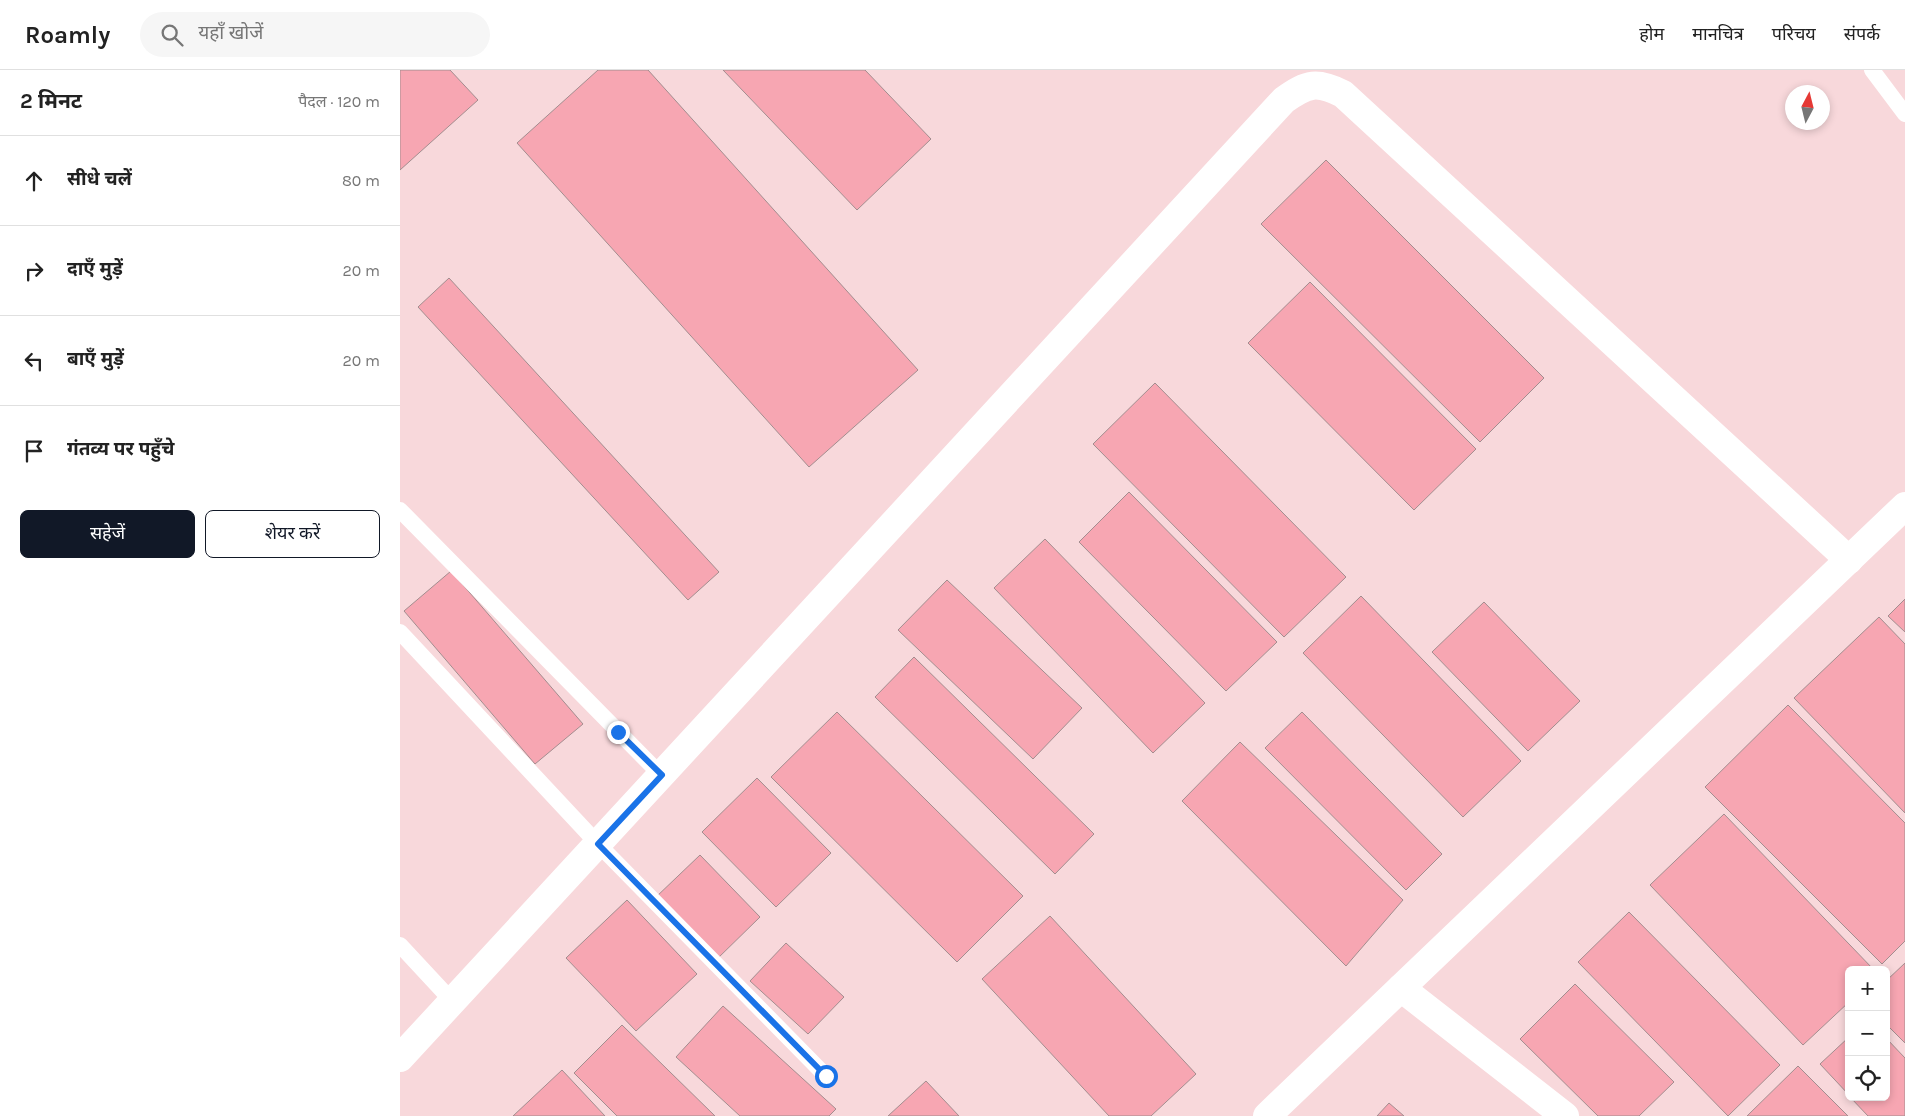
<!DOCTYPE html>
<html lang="hi">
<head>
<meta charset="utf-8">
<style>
	:root { --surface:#fff; --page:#f6f6f6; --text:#222; --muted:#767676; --line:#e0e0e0; --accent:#111827 }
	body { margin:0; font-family:Karla,"Noto Sans Devanagari",sans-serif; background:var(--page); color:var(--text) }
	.controls { position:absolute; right:15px; bottom:15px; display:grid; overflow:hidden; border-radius:8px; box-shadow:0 2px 8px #0003 }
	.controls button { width:45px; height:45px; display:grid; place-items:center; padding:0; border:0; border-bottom:1px solid var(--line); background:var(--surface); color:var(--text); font:25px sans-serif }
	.compass { position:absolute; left:1385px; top:15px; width:45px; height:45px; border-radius:50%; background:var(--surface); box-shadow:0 2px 8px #0003; rotate:7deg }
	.stop { position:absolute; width:15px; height:15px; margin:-11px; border:4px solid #1a73e8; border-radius:50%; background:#fff }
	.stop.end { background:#1a73e8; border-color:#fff; box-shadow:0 1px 5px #0008 }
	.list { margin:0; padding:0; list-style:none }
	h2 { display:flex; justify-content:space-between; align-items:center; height:65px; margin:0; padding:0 20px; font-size:21px }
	h2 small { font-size:16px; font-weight:400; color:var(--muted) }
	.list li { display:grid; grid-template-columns:32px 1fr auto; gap:15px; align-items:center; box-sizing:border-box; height:90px; padding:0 20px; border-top:1px solid var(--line) }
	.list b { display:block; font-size:19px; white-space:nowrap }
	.list em { font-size:16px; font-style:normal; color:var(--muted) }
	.actions { display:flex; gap:10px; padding:15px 20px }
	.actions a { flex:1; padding:11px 0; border:1px solid var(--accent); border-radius:8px; text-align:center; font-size:18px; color:var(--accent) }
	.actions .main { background:var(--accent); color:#fff }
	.icon { flex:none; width:28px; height:28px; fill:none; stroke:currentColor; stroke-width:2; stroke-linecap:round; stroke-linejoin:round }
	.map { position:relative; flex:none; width:1505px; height:1046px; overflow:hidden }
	header { display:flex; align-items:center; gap:30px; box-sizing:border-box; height:70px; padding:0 25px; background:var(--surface); border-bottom:1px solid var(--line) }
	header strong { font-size:24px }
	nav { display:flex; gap:28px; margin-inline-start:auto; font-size:18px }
	.search { width:350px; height:45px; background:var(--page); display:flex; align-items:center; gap:12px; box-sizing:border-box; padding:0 18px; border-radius:28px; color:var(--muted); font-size:19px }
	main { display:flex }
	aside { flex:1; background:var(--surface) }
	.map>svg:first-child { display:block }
	.built { fill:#f8d8db; fill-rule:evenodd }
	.building { fill:#f7a6b2; stroke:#a38d8f }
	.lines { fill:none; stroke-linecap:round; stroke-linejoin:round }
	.lane { stroke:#fff; stroke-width:16 }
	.street { stroke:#fff; stroke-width:28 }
	.route { stroke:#1a73e8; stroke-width:6 }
</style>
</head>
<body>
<header>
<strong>Roamly</strong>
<div class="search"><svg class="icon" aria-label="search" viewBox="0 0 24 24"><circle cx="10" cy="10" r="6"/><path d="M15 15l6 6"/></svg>यहाँ खोजें</div>
<nav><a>होम</a><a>मानचित्र</a><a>परिचय</a><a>संपर्क</a></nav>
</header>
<main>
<aside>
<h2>2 मिनट<small>पैदल · 120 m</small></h2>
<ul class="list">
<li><svg class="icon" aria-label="ahead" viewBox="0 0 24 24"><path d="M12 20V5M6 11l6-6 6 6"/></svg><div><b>सीधे चलें</b></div><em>80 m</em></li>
<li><svg class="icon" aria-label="right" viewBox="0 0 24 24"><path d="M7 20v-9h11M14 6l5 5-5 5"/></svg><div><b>दाएँ मुड़ें</b></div><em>20 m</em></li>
<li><svg class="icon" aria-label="left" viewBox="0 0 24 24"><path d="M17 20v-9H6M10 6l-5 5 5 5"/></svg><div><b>बाएँ मुड़ें</b></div><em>20 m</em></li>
<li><svg class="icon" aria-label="arrive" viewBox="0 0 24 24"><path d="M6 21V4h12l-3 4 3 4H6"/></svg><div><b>गंतव्य पर पहुँचे</b></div></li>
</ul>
<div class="actions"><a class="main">सहेजें</a><a>शेयर करें</a></div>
</aside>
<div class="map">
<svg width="1505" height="1046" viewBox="0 0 1505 1046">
	<rect width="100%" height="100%" fill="#ffe6e9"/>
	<path class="built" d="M0,0h1505v1046h-1505zM1392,22h30v30h-30zM1449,900h37v127h-37z"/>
	<g class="building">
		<polygon points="0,0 50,0 78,30 0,100"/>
		<polygon points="198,0 248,0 518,300 409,397 117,73"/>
		<polygon points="323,0 465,0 531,69 457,140"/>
		<polygon points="926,90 1144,308 1080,372 861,154"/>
		<polygon points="49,208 319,502 288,530 18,237"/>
		<polygon points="910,212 1076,379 1014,440 848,273"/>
		<polygon points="755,313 946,507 884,567 693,374"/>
		<polygon points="729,422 877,572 826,621 679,472"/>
		<polygon points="645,469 805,633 753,683 594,518"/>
		<polygon points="51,501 183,654 135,694 4,541"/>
		<polygon points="547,510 682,638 633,689 498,560"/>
		<polygon points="961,526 1121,691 1063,747 903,583"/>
		<polygon points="1505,529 1505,562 1488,546"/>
		<polygon points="1084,532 1180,631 1128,681 1032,582"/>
		<polygon points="1479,547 1505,574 1505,743 1394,628"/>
		<polygon points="514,587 694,764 655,804 475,627"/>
		<polygon points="1388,635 1505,753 1505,871 1482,894 1305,717"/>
		<polygon points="437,642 623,826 557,892 371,707"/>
		<polygon points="902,642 1042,784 1006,820 865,678"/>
		<polygon points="840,672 1003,830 946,896 782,731"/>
		<polygon points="357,708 431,783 376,837 302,762"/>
		<polygon points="1324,744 1474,900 1449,900 1449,932 1403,975 1250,815"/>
		<polygon points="300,785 360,847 316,890 255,828"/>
		<polygon points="227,830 297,904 236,961 166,888"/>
		<polygon points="1229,842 1380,995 1328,1046 1178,892"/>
		<polygon points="650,846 796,1004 751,1046 709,1046 582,909"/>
		<polygon points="386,873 444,927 408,964 350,911"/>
		<polygon points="1505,893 1505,973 1486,954 1486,911"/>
		<polygon points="1175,914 1274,1012 1239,1046 1198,1046 1120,969"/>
		<polygon points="323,936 436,1039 429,1046 340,1046 276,987"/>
		<polygon points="222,955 315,1046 217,1046 174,1003"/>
		<polygon points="1449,967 1449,1025 1420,994"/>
		<polygon points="1486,968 1505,988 1505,1046 1468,1046 1450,1027 1486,1027"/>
		<polygon points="1398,996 1448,1046 1347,1046"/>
		<polygon points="162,1000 205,1046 113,1046"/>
		<polygon points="526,1011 559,1046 488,1046"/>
		<polygon points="989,1033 1004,1046 977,1046"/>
	</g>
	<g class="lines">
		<g class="lane">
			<polyline points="1472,0 1505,44"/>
			<polyline points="0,440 261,705"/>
			<polyline points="0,562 198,774 426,1006"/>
			<polyline points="0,875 53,932"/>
		</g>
		<g class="street">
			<polyline points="1001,918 1165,1046"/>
			<path d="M0,988l884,-958c24,-17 33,-19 59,-6l506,466"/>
			<polyline points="867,1046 1505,436"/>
		</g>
	</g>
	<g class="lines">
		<polyline class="route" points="218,662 262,705 198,774 426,1006"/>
	</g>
</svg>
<div class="controls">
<button>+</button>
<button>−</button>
<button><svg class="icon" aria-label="locate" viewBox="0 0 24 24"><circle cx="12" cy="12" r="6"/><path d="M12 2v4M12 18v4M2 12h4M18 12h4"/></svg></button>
</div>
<svg class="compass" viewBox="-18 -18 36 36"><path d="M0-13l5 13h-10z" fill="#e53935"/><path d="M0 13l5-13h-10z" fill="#767676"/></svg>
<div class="stop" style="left:426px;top:1006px"></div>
<div class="stop end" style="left:218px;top:662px"></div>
</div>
</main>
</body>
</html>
